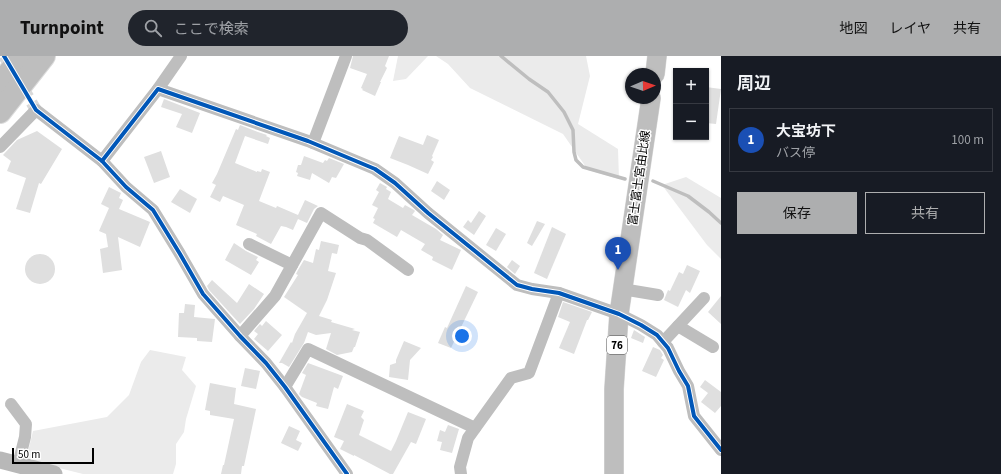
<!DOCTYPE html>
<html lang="ja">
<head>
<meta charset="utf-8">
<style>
	:root { --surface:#171b24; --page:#20242c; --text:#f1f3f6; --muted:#9ea1a6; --line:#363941; --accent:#adaeaf }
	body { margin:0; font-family:"Source Sans 3","Noto Sans JP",sans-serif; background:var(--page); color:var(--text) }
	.controls { position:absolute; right:12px; top:12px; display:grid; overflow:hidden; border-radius:0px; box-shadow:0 1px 3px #0004 }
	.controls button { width:36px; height:36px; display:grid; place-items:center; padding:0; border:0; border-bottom:1px solid var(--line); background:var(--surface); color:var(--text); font:20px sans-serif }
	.compass { position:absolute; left:625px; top:12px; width:36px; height:36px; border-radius:50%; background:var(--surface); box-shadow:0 1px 3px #0004; rotate:88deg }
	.scale { position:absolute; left:12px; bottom:10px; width:82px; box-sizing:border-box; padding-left:4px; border:2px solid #000; border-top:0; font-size:11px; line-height:14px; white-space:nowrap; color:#000; -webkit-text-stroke:3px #fff; paint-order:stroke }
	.you { position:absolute; left:462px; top:280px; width:14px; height:14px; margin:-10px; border:3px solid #fff; border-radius:50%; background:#1a73e8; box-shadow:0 0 0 6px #1a73e833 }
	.badge { display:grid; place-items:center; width:26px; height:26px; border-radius:50%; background:var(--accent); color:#fff; font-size:13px; font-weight:700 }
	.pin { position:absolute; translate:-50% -33px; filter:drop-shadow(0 1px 2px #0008) }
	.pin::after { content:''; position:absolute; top:21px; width:14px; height:12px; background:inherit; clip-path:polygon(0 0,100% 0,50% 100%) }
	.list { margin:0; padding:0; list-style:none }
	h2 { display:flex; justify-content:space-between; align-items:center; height:52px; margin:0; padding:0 16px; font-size:17px }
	h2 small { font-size:13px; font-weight:400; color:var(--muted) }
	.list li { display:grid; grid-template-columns:26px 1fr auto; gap:12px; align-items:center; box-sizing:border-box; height:64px; margin:0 8px 8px; padding:0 8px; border:1px solid var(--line); border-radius:0px }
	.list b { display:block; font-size:15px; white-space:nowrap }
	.list p { margin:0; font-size:13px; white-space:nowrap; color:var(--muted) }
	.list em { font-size:13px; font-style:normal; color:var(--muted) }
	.actions { display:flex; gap:8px; padding:12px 16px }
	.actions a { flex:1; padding:9px 0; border:1px solid var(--accent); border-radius:0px; text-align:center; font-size:14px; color:var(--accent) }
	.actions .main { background:var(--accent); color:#111 }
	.icon { flex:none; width:22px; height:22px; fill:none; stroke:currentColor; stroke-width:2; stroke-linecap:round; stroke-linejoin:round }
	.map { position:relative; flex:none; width:721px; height:418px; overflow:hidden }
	header { display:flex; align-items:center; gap:24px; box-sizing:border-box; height:56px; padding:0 20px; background:var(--accent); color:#111 }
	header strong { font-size:19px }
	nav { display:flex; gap:22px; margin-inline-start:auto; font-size:14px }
	.search { width:280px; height:36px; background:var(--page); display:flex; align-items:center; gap:10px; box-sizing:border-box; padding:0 14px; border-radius:22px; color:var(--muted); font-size:15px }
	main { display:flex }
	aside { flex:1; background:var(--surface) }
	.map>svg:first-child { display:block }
	.green { fill:#ebebeb }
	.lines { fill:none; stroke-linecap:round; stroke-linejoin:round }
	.stream { stroke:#bebebe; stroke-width:3.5 }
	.building { fill:#dfdfdf }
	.street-tunnel { stroke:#d9d9d9; stroke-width:12; stroke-dasharray:12 6; stroke-linecap:butt }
	.primary-casing { stroke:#dbdbdb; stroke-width:20 }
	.highway-casing { stroke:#dbdbdb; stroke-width:24 }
	.street { stroke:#bebebe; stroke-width:12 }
	.secondary { stroke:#b8b8b8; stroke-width:17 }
	.primary { stroke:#bebebe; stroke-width:19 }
	.highway { stroke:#bebebe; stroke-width:22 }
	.cycleway-casing { stroke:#fff; stroke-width:6 }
	.cycleway { stroke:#0057b8; stroke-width:4 }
	.labels { text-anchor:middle; stroke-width:3; stroke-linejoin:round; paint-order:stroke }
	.shield { fill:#fff; stroke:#4c4c4c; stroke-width:1 }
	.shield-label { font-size:11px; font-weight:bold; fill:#000 }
	.street-label { font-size:12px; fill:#000; stroke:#fff }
</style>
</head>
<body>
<header>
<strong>Turnpoint</strong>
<div class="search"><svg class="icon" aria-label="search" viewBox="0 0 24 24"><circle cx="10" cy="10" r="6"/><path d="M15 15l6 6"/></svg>ここで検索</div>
<nav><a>地図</a><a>レイヤ</a><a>共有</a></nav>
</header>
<main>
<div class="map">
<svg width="721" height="418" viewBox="0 0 721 418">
	<rect width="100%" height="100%" fill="#fff"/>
	<g class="green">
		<polygon points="398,0 428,0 406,23 393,25"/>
		<polygon points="436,0 586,0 590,20 578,68 618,93 619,123 588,114 563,78 470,32 448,8"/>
		<polygon points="686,121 721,142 721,203 707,189 662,129"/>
		<polygon points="150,294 186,301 182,314 196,330 186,363 184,376 176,388 176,408 173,418 83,418 35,406 27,400 33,375 107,361 129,339 141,306"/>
	</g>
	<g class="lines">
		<g class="stream">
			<polyline points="501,0 529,23 548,36 564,56 573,74 574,96 576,104 583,111 625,123"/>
			<polyline points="653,125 688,140 709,156 721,167"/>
		</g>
	</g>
	<g class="building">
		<polygon points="353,0 389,0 385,10 387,12 380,26 381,26 375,40 362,34 363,33 361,32 367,18 350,12"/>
		<polygon points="706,31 721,33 716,68 706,67"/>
		<polygon points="164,43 200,57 192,77 176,71 182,58 161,51"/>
		<polygon points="240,69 258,76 267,79 266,80 270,82 268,88 245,80 235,107 257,116 257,115 261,116 262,113 270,116 259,145 276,152 277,150 298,159 305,144 318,150 314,153 307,167 298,163 293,174 286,171 281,170 271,188 256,180 257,178 236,169 244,149 223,140 220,146 210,141 216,129 212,127 217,118 236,73 238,74"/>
		<polygon points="37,75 62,93 41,128 39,127 30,157 16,153 26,122 7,115 11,105 3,99 17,84"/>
		<polygon points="427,79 439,84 432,100 433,101 431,104 434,106 428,118 408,109 390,102 399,80 423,89"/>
		<polygon points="161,95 170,121 154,127 144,101"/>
		<polygon points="304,100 323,107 325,104 327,105 329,102 344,108 336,122 332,121 329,127 312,117 310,124 297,120 298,117 296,116 298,109 301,109"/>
		<polygon points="437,125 450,134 444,144 431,135"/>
		<polygon points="380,127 387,131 386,133 391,136 388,143 403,152 405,149 414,154 415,155 412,159 436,173 443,179 440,184 461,194 452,214 432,204 433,201 421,194 425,188 401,174 397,181 373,167 375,163 373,162 378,152 372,149 379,136 376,134"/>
		<polygon points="109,131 121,137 119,142 123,144 119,153 150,166 140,191 118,181 122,214 103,217 100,193 108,191 106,178 99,175 109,152 101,148"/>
		<polygon points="180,133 197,143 190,157 171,146"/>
		<polygon points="479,155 486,160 474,179 463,171 468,164 471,167"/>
		<polygon points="537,165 545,168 532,190 527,187"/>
		<polygon points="552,171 566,178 547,223 534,217"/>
		<polygon points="496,172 506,178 496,195 486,189"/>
		<polygon points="321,185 339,189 337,198 332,197 328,215 336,217 327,244 319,260 332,264 331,266 355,273 352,274 360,276 355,291 354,291 352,296 337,299 326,293 331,277 316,279 308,276 304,287 289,311 282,307 279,307 291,286 292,287 295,278 307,257 284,241 298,219 296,218 298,214 304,204 313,207 316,193 319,194"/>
		<polygon points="234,187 246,195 258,201 256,204 259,206 251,219 225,204"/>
		<circle cx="40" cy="213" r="15"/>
		<polygon points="512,204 520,210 515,218 507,211"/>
		<polygon points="687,209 700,215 690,237 686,234 678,251 664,244 668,234 670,235 679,216 683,218"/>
		<polygon points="212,224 237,247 249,228 264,238 254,253 240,268 209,234 207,230"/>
		<polygon points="466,230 478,236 451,292 438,287 445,271 447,272"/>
		<polygon points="721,240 721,268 708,256"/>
		<polygon points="563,246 592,256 588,264 587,264 574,298 559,292 570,266 558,261"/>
		<polygon points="185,248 195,249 194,261 215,263 212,286 197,285 197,282 178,281 179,257 184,257"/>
		<polygon points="266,265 282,279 268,295 254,283 258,278 254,275 260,268 262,270"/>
		<polygon points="634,274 645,281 643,287 631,282"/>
		<polygon points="404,285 421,292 410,304 408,324 389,321 390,309 396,307 396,304"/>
		<polygon points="653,291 660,294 663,299 661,302 664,304 656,321 642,315"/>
		<polygon points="308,307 343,320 338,333 334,331 328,353 316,350 317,347 302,341 299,338 306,319 302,317"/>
		<polygon points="245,312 260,315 256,333 241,330"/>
		<polygon points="705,324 721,336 721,350 715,357 701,346 708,337 700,331"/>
		<polygon points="210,327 236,332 234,348 256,353 244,410 242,410 241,418 221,418 223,409 224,409 234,363 210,359 210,355 205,354"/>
		<polygon points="347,348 364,355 361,361 364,364 359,379 391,395 396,385 408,356 426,363 416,388 411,386 393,418 390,418 354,399 354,400 340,393 344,385 334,381"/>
		<polygon points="448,369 459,373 452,397 440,394 442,386 437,385 440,374 445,376"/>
		<polygon points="289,370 300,375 296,384 302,387 298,395 281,387"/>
	</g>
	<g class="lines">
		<polyline class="street-tunnel" points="4,0 36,54"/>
		<g class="primary-casing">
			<g id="primary">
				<polyline points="655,18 657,0"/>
				<polyline points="614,418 614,333 619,258 651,42"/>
			</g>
		</g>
		<g class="highway-casing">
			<g id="highway">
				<polyline points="0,28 22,0"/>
				<polyline points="0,56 44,0"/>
			</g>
		</g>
		<g class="street">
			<polyline points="158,33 181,0"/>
			<polyline points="313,87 346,0"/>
			<polyline points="0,91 36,54 102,105 126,131 153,154 180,198 203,238 240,280 266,307 285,331 347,418"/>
			<polyline points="102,105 158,33 308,85 375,113 395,127 428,157 517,229 532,233 559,237 619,258 641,269 657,279 668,292 679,315 688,330 694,360 721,394"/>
			<polyline points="249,188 292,209"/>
			<polyline points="622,233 658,239"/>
			<polyline points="678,270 713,291"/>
			<polyline points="240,280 275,240 321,157 360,182 367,184 408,214"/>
			<polyline points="663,286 704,242"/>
			<polyline points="285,331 308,293 475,372"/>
			<polyline points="11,348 26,368 25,381 18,409"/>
			<polyline points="461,418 460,411 468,382 511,322 529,317 559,237"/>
		</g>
		<polyline class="secondary" points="0,404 54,418"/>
		<use href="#primary" class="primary"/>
		<use href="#highway" class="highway"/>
		<g class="cycleway-casing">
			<g id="cycleway">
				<polyline points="4,0 36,54 102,105 126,131 153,154 180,198 203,238 240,280 266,307 285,331 347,418"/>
				<polyline points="102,105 158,33 308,85 375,113 395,127 428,157 517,229 532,233 559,237 619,258 641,269 657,279 668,292 679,315 688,330 694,360 721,394"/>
			</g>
		</g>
		<use href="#cycleway" class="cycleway"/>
	</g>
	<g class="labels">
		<rect class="shield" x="607" y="280" width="20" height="18" rx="3"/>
		<g class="shield-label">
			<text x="617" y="293">76</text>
		</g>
		<g class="street-label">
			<text transform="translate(639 122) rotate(-82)" y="4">富士富士宮由比線</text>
		</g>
	</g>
</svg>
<div class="controls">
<button>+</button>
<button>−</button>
</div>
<svg class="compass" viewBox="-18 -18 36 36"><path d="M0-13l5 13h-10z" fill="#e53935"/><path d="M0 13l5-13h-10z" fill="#9ea1a6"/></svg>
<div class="scale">50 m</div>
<div class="you"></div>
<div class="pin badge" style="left:618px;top:214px;background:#1a4fb4">1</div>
</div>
<aside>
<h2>周辺<small></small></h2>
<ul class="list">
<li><span class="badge" style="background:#1a4fb4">1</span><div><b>大宝坊下</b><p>バス停</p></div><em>100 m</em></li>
</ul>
<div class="actions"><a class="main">保存</a><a>共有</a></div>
</aside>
</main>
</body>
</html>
